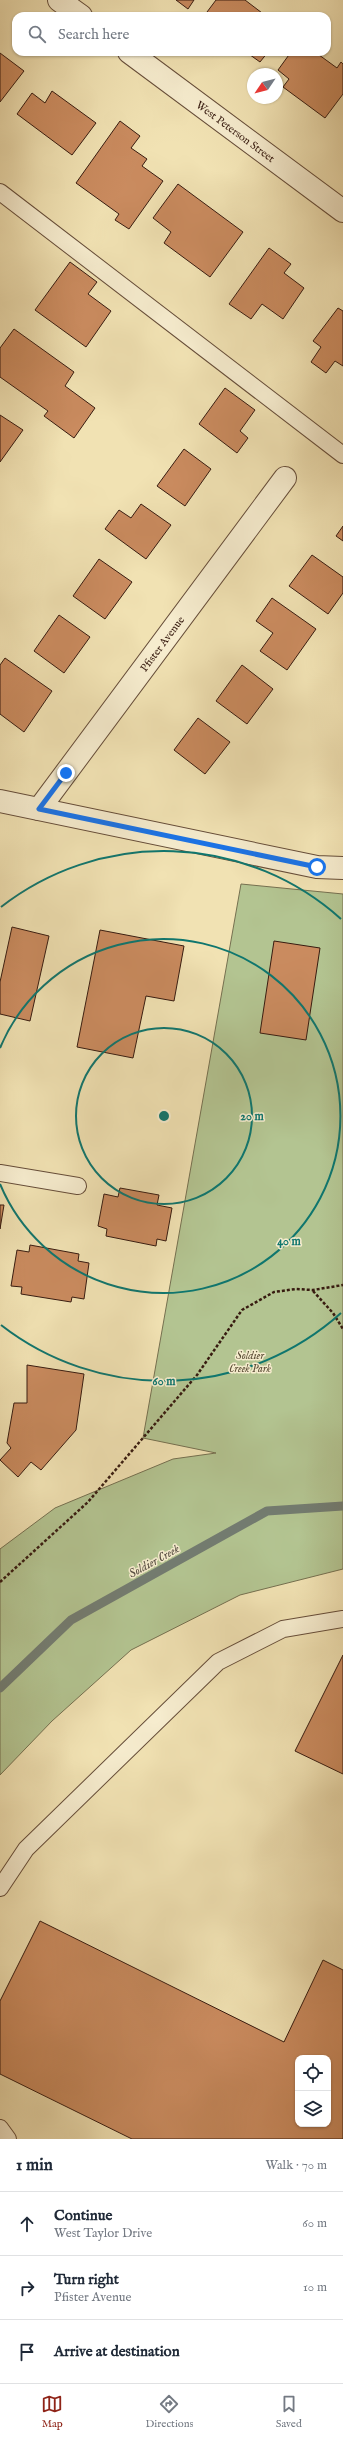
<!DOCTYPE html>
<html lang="en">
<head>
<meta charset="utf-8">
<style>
	:root { --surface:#fff; --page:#f2f2f3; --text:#1f2937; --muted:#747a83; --line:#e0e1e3; --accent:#8f2418 }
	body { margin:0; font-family:"IM FELL English",serif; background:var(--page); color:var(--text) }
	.controls { position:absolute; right:12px; bottom:12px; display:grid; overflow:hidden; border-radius:8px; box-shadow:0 1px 3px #0004 }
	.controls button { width:36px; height:36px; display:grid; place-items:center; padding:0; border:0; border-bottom:1px solid var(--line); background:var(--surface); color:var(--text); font:20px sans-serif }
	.compass { position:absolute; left:247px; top:68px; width:36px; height:36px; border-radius:50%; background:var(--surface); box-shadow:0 1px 3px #0004; rotate:235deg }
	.stop { position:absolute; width:12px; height:12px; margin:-9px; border:3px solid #1a73e8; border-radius:50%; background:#fff }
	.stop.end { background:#1a73e8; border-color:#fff; box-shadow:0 1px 4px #0008 }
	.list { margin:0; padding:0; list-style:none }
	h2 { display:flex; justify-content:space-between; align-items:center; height:52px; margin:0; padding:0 16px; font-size:17px }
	h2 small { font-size:13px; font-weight:400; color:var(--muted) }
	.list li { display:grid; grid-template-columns:26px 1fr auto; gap:12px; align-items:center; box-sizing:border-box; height:64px; padding:0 16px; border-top:1px solid var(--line) }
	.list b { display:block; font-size:15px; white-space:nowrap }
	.list p { margin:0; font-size:13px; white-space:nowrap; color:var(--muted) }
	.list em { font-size:13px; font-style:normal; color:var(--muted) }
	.icon { flex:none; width:22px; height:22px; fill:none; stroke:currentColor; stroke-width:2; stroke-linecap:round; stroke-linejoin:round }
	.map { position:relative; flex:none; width:343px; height:2139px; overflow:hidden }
	.search { position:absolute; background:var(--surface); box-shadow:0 1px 3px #0004; left:12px; right:12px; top:12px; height:44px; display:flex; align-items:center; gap:10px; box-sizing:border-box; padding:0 14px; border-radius:12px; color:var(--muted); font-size:15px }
	.sheet { height:244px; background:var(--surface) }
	nav { display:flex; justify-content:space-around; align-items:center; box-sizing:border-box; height:56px; border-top:1px solid var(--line); background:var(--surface); font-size:11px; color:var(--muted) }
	nav a { display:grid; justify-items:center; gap:2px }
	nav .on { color:var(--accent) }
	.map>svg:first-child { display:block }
	.green { fill:#b3c491; stroke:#757050 }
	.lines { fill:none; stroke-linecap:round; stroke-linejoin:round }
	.stream { stroke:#737c71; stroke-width:9 }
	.building { fill:#ca8b5f; stroke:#371b10; fill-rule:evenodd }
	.service-casing { stroke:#664d39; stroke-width:18 }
	.minor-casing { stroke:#664d39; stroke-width:24 }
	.path { stroke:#371b10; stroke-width:2.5; stroke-dasharray:3 2; stroke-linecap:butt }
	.service { stroke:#f6ecce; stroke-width:16 }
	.minor { stroke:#f6ecce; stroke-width:22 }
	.route { stroke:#1a73e8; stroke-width:5 }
	.ring { fill:none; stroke:#0f766e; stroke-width:2 }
	.labels { text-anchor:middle; stroke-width:3; stroke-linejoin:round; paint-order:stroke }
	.street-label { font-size:11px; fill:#371b10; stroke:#f6ecce }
	.park-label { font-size:11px; font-style:italic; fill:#5c4e37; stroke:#f6ecce }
	.water-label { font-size:12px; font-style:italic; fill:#554c41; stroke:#f6ecce }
	.centre { fill:#0f766e; stroke:#f6ecce; stroke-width:2 }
	.ring-label { font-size:12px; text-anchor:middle; font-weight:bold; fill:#0f766e; stroke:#f6ecce; stroke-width:3; stroke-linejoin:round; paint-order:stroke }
</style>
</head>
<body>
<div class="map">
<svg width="343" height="2139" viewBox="0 0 343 2139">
	<rect width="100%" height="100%" fill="#f1e2b3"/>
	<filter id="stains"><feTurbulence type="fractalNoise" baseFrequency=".005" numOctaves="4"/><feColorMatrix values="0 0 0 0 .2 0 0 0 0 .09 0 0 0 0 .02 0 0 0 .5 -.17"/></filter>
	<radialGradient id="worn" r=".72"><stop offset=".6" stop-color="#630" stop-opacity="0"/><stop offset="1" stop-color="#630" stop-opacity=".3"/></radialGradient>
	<polygon class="green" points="241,884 343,894 343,1569 240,1595 131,1650 52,1721 0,1775 0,1549 55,1508 173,1459 216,1453 143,1438"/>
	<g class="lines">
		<polyline class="stream" points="0,1688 71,1620 267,1511 343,1506"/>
	</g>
	<g class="building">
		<polygon points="176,0 194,0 188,9"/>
		<polygon points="216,0 245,0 266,16 204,16"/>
		<polygon points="246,52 268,52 260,62"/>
		<polygon points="291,52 315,52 337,68 341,62 343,64 343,94 325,118 283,87 289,79 278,70"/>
		<polygon points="0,53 24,71 0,102"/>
		<polygon points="52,91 96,123 72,155 17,114 32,93 45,103"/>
		<polygon points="120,121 140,136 131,148 147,159 142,166 163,181 129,229 115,220 119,214 76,183"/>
		<polygon points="178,184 243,232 210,277 164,243 171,232 153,218"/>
		<polygon points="269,248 291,264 284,273 304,288 283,319 262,304 251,319 229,304"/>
		<polygon points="70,262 97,282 88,294 111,311 86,347 35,310"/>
		<polygon points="338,308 343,311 343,366 335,361 326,373 311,362 321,347 313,341"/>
		<polygon points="14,329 74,372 65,386 95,408 74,438 44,416 48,411 0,377 0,348"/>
		<polygon points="225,388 255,410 240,431 248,438 237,453 199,424"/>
		<polygon points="0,415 23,430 0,462"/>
		<polygon points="184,449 211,469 185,506 157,486"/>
		<polygon points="141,504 171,525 146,559 105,529 119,510 131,518"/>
		<polygon points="343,526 343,541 336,536"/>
		<polygon points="312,555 343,577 343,593 328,614 289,586"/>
		<polygon points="99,559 132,582 105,619 73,596"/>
		<polygon points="272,598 316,629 287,670 260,651 273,633 256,621"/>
		<polygon points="59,615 90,637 64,673 34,651"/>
		<polygon points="5,658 52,691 24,732 0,714 0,665"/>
		<polygon points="242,665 273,689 247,724 216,701"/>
		<polygon points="198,718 230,742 205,774 174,750"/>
		<polygon points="12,927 49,936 30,1021 0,1014 0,982"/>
		<polygon points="100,930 184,946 174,1001 146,996 133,1058 77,1047"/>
		<polygon points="274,941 320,948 306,1040 260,1033"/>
		<polygon points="120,1188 159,1195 157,1205 172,1208 166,1241 157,1239 156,1246 106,1236 107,1229 98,1226 104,1194 118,1197"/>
		<polygon points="0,1205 4,1205 0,1229"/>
		<polygon points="30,1245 79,1254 78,1261 89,1263 84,1299 72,1297 71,1302 21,1294 22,1287 11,1286 17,1250 29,1252"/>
		<polygon points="27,1365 84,1374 76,1430 41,1470 31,1462 18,1477 0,1460 11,1448 7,1443 14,1403 27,1403"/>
		<polygon points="343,1655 343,1774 295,1751"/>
		<path d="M40,1921l244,121 39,-82 20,10v169h-211l-132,-65v-73zM298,2058h30v66h-30z"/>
	</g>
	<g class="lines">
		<g class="service-casing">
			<g id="service">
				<polyline points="0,192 343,455"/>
				<polyline points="0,1173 78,1186"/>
				<polyline points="0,1888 26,1849 218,1662 283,1629 343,1619"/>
				<polyline points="0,2128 8,2139"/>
			</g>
		</g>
		<g class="minor-casing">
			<g id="minor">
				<polyline points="59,0 81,16"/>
				<path id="s1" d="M129,52l214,159"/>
				<polyline points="0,801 317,867 343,868"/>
				<path id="s2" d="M39,809l246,-331"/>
			</g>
		</g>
		<g class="path">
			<polyline points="313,1291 333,1313 343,1329"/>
			<polyline points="0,1582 88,1502 197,1375 242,1310 274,1292 296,1289 313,1290 343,1285"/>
		</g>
		<use href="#service" class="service"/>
		<use href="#minor" class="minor"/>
	</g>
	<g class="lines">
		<polyline class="route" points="66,773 39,809 317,867"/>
	</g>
	<g class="ring">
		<circle cx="164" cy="1116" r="88"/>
		<path d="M0 1048A177 177 0 1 1 0 1184"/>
		<path d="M341 1313A265 265 0 0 1 1 1325M1 907A265 265 0 0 1 341 919"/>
	</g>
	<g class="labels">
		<g class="street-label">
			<text dy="4" stroke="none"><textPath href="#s1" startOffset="133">West Peterson Street</textPath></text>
			<text dy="4" stroke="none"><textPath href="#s2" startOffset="206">Pfister Avenue</textPath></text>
		</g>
		<g class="park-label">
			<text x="250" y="1359">Soldier<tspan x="250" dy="13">Creek Park</tspan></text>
		</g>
		<g class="water-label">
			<text transform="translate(154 1561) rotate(-29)" y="4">Soldier Creek</text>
		</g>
	</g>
	<circle cx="164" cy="1116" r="6" class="centre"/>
	<g class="ring-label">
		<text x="252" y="1120">20 m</text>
		<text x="289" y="1245">40 m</text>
		<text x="164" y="1385">60 m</text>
	</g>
	<rect width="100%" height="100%" filter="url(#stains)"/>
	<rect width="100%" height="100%" fill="url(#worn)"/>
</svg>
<div class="controls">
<button><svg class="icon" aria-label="locate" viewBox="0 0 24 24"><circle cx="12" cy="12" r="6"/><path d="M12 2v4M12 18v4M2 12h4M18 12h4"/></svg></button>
<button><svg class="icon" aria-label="layers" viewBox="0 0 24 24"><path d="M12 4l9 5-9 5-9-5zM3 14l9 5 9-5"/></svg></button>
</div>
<svg class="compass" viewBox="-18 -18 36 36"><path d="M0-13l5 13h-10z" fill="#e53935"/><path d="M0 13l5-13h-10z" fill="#747a83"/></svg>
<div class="stop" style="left:317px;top:867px"></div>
<div class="stop end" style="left:66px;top:773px"></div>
<div class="search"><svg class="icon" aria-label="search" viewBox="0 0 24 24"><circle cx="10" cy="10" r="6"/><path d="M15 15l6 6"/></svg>Search here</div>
</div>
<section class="sheet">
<h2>1 min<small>Walk · 70 m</small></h2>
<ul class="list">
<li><svg class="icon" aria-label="ahead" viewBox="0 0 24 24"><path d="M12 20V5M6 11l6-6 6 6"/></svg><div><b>Continue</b><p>West Taylor Drive</p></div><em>60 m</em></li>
<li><svg class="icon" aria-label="right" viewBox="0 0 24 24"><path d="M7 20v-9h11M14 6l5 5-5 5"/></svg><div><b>Turn right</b><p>Pfister Avenue</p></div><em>10 m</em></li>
<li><svg class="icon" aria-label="arrive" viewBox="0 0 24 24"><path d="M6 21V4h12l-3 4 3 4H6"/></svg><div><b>Arrive at destination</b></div></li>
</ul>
</section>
<nav>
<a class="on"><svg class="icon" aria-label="map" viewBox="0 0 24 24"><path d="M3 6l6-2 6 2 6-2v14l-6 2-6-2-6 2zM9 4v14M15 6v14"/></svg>Map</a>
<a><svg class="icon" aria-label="directions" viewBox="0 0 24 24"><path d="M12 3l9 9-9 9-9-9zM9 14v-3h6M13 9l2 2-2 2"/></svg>Directions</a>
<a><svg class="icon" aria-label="saved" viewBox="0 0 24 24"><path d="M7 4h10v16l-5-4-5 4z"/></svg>Saved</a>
</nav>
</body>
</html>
